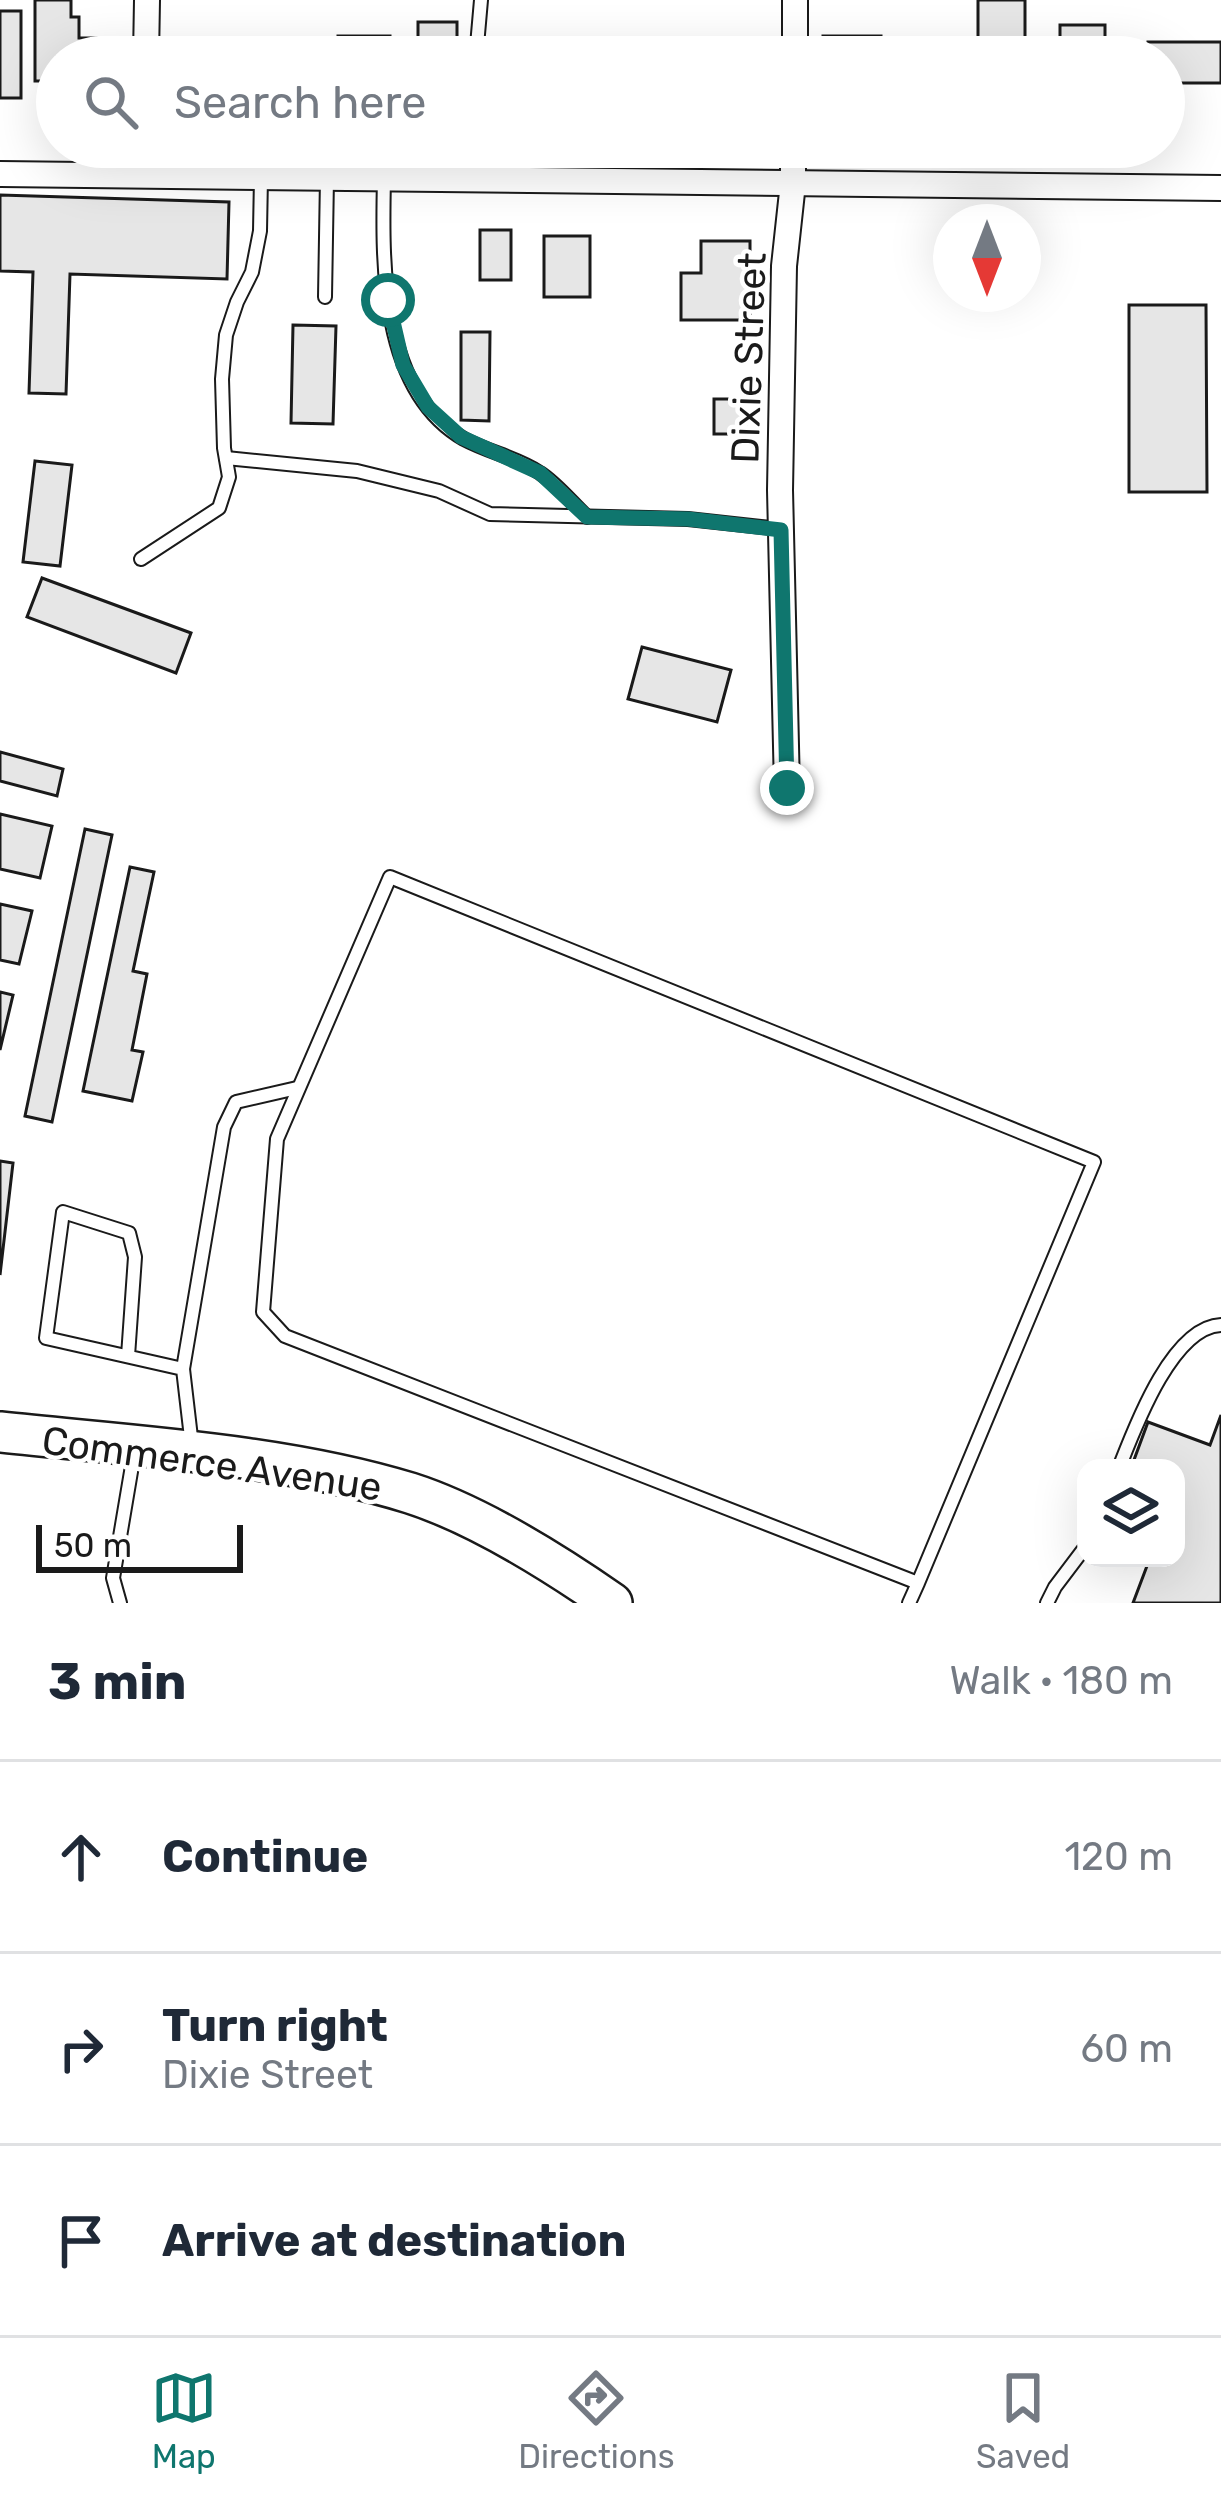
<!DOCTYPE html>
<html lang="en">
<head>
<meta charset="utf-8">
<style>
	:root { --surface:#fff; --page:#f6f6f7; --text:#1f2937; --muted:#747a83; --line:#e0e1e3; --accent:#0f766e }
	body { margin:0; font-family:Rubik,sans-serif; background:var(--page); color:var(--text) }
	.controls { position:absolute; right:36px; bottom:36px; display:grid; overflow:hidden; border-radius:24px; box-shadow:0 12px 48px #0002 }
	.controls button { width:108px; height:108px; display:grid; place-items:center; padding:0; border:0; border-bottom:3px solid var(--line); background:var(--surface); color:var(--text); font:60px sans-serif }
	.compass { position:absolute; left:933px; top:204px; width:108px; height:108px; border-radius:50%; background:var(--surface); box-shadow:0 12px 48px #0002; rotate:180deg }
	.scale { position:absolute; left:36px; bottom:30px; width:207px; box-sizing:border-box; padding-left:12px; border:6px solid #1a1a1a; border-top:0; font-size:33px; line-height:42px; white-space:nowrap; color:#1a1a1a; -webkit-text-stroke:9px #fff; paint-order:stroke }
	.stop { position:absolute; width:36px; height:36px; margin:-27px; border:9px solid #0f766e; border-radius:50%; background:#fff }
	.stop.end { background:#0f766e; border-color:#fff; box-shadow:0 3px 12px #0008 }
	.list { margin:0; padding:0; list-style:none }
	h2 { display:flex; justify-content:space-between; align-items:center; height:156px; margin:0; padding:0 48px; font-size:51px }
	h2 small { font-size:39px; font-weight:400; color:var(--muted) }
	.list li { display:grid; grid-template-columns:78px 1fr auto; gap:36px; align-items:center; box-sizing:border-box; height:192px; padding:0 48px; border-top:3px solid var(--line) }
	.list b { display:block; font-size:45px; white-space:nowrap }
	.list p { margin:0; font-size:39px; white-space:nowrap; color:var(--muted) }
	.list em { font-size:39px; font-style:normal; color:var(--muted) }
	.icon { flex:none; width:66px; height:66px; fill:none; stroke:currentColor; stroke-width:2; stroke-linecap:round; stroke-linejoin:round }
	.map { position:relative; flex:none; width:1221px; height:1603px; overflow:hidden }
	.search { position:absolute; background:var(--surface); box-shadow:0 12px 48px #0002; left:36px; right:36px; top:36px; height:132px; display:flex; align-items:center; gap:30px; box-sizing:border-box; padding:0 42px; border-radius:66px; color:var(--muted); font-size:45px }
	.sheet { height:732px; background:var(--surface) }
	nav { display:flex; justify-content:space-around; align-items:center; box-sizing:border-box; height:168px; border-top:3px solid var(--line); background:var(--surface); font-size:33px; color:var(--muted) }
	nav a { display:grid; justify-items:center; gap:6px }
	nav .on { color:var(--accent) }
	.map>svg:first-child { display:block }
	.building { fill:#e6e6e6; stroke:#1a1a1a; stroke-width:3 }
	.lines { fill:none; stroke-linecap:round; stroke-linejoin:round }
	.lane-casing { stroke:#1a1a1a; stroke-width:16 }
	.street-casing { stroke:#1a1a1a; stroke-width:28 }
	.primary-casing { stroke:#1a1a1a; stroke-width:44 }
	.lane { stroke:#fff; stroke-width:12 }
	.street { stroke:#fff; stroke-width:24 }
	.primary { stroke:#fff; stroke-width:39 }
	.route { stroke:#0f766e; stroke-width:15 }
	.labels { text-anchor:middle; stroke-width:9; stroke-linejoin:round; paint-order:stroke }
	.street-label { font-size:39px; fill:#1a1a1a; stroke:#fff }
</style>
</head>
<body>
<div class="map">
<svg width="1221" height="1603" viewBox="0 0 1221 1603">
	<rect width="100%" height="100%" fill="#fff"/>
	<g class="building">
		<polygon points="35,0 71,0 71,17 79,17 79,38 96,38 96,57 57,57 57,81 35,81"/>
		<rect x="978" y="0" width="47" height="57"/>
		<rect x="0" y="11" width="21" height="87"/>
		<polygon points="418,22 457,22 457,39 472,40 471,57 437,57 437,42 418,42"/>
		<rect x="1060" y="25" width="45" height="32"/>
		<rect x="338" y="36" width="52" height="21"/>
		<rect x="823" y="36" width="58" height="21"/>
		<rect x="639" y="38" width="49" height="19"/>
		<rect x="568" y="39" width="45" height="18"/>
		<rect x="921" y="41" width="29" height="16"/>
		<rect x="720" y="42" width="51" height="15"/>
		<polygon points="1148,42 1221,42 1221,83 1164,83 1164,57 1148,57"/>
		<rect x="192" y="46" width="59" height="11"/>
		<rect x="490" y="48" width="50" height="9"/>
		<rect x="276" y="49" width="50" height="8"/>
		<polygon points="0,195 229,202 227,279 70,274 66,394 29,393 33,272 0,271"/>
		<rect x="480" y="230" width="31" height="50"/>
		<rect x="544" y="236" width="46" height="61"/>
		<polygon points="701,241 750,241 750,320 681,320 681,273 701,273"/>
		<polygon points="1129,305 1206,305 1207,492 1129,492"/>
		<polygon points="293,325 336,326 333,424 291,423"/>
		<polygon points="461,332 490,332 489,421 461,420"/>
		<rect x="714" y="399" width="32" height="35"/>
		<polygon points="35,461 72,465 60,566 23,562"/>
		<polygon points="42,578 191,633 176,673 27,617"/>
		<polygon points="642,647 731,670 717,722 628,699"/>
		<polygon points="0,752 63,769 57,796 0,781"/>
		<polygon points="0,814 52,826 40,878 0,869"/>
		<polygon points="85,829 112,835 52,1122 25,1116"/>
		<polygon points="130,867 154,872 133,971 147,974 132,1050 143,1052 132,1101 83,1091"/>
		<polygon points="0,904 32,911 19,964 0,960"/>
		<polygon points="0,992 13,995 0,1050"/>
		<polygon points="0,1161 13,1163 0,1275"/>
		<polygon points="1221,1415 1221,1603 1133,1603 1150,1558 1176,1558 1176,1468 1131,1468 1148,1422 1210,1445"/>
	</g>
	<g class="lines">
		<g class="lane-casing">
			<g id="lane">
				<polyline points="476,57 481,0"/>
				<polyline points="476,147 476,179"/>
				<path d="M384,178c-2,85 -4,213 80,261 24,13 54,19 76,34 17,11 32,30 47,44"/>
				<polyline points="325,297 327,178"/>
				<polyline points="226,458 357,471 439,491 490,514 688,519 780,529"/>
				<polyline points="141,559 219,508 229,477 224,448 222,379 226,335 237,302 252,272 260,231 261,177"/>
				<polyline points="128,1356 135,1257 129,1233 63,1212 46,1338 183,1369 192,1446"/>
				<polyline points="183,1369 224,1127 236,1102 297,1088"/>
				<path d="M1119,1468c16,-41 53,-141 102,-143"/>
				<polyline points="120,1603 113,1578 134,1454"/>
				<polyline points="909,1603 918,1583 1094,1162 390,877 277,1139 263,1312 285,1336 918,1583"/>
				<polyline points="1047,1603 1055,1587 1086,1546"/>
			</g>
		</g>
		<g class="street-casing">
			<g id="street">
				<polyline points="146,57 147,0"/>
				<polyline points="795,57 795,0"/>
				<polyline points="0,174 1221,188"/>
				<polyline points="787,788 780,490 784,266 793,183 793,147"/>
			</g>
		</g>
		<g class="primary-casing">
			<path id="primary" d="M0,1432c132,14 284,22 410,61 69,22 143,69 202,110"/>
		</g>
		<use href="#lane" class="lane"/>
		<use href="#street" class="street"/>
		<use href="#primary" class="primary"/>
	</g>
	<g class="lines">
		<polyline class="route" points="388,300 403,365 428,407 461,437 540,473 587,517 688,519 781,530 787,788"/>
	</g>
	<g class="labels">
		<g class="street-label">
			<text transform="translate(748 358) rotate(-88)" y="14">Dixie Street</text>
			<text transform="translate(212 1463) rotate(8)" y="14">Commerce Avenue</text>
		</g>
	</g>
</svg>
<div class="controls">
<button><svg class="icon" aria-label="layers" viewBox="0 0 24 24"><path d="M12 4l9 5-9 5-9-5zM3 14l9 5 9-5"/></svg></button>
</div>
<svg class="compass" viewBox="-18 -18 36 36"><path d="M0-13l5 13h-10z" fill="#e53935"/><path d="M0 13l5-13h-10z" fill="#747a83"/></svg>
<div class="scale">50 m</div>
<div class="stop" style="left:388px;top:300px"></div>
<div class="stop end" style="left:787px;top:788px"></div>
<div class="search"><svg class="icon" aria-label="search" viewBox="0 0 24 24"><circle cx="10" cy="10" r="6"/><path d="M15 15l6 6"/></svg>Search here</div>
</div>
<section class="sheet">
<h2>3 min<small>Walk · 180 m</small></h2>
<ul class="list">
<li><svg class="icon" aria-label="ahead" viewBox="0 0 24 24"><path d="M12 20V5M6 11l6-6 6 6"/></svg><div><b>Continue</b></div><em>120 m</em></li>
<li><svg class="icon" aria-label="right" viewBox="0 0 24 24"><path d="M7 20v-9h11M14 6l5 5-5 5"/></svg><div><b>Turn right</b><p>Dixie Street</p></div><em>60 m</em></li>
<li><svg class="icon" aria-label="arrive" viewBox="0 0 24 24"><path d="M6 21V4h12l-3 4 3 4H6"/></svg><div><b>Arrive at destination</b></div></li>
</ul>
</section>
<nav>
<a class="on"><svg class="icon" aria-label="map" viewBox="0 0 24 24"><path d="M3 6l6-2 6 2 6-2v14l-6 2-6-2-6 2zM9 4v14M15 6v14"/></svg>Map</a>
<a><svg class="icon" aria-label="directions" viewBox="0 0 24 24"><path d="M12 3l9 9-9 9-9-9zM9 14v-3h6M13 9l2 2-2 2"/></svg>Directions</a>
<a><svg class="icon" aria-label="saved" viewBox="0 0 24 24"><path d="M7 4h10v16l-5-4-5 4z"/></svg>Saved</a>
</nav>
</body>
</html>
